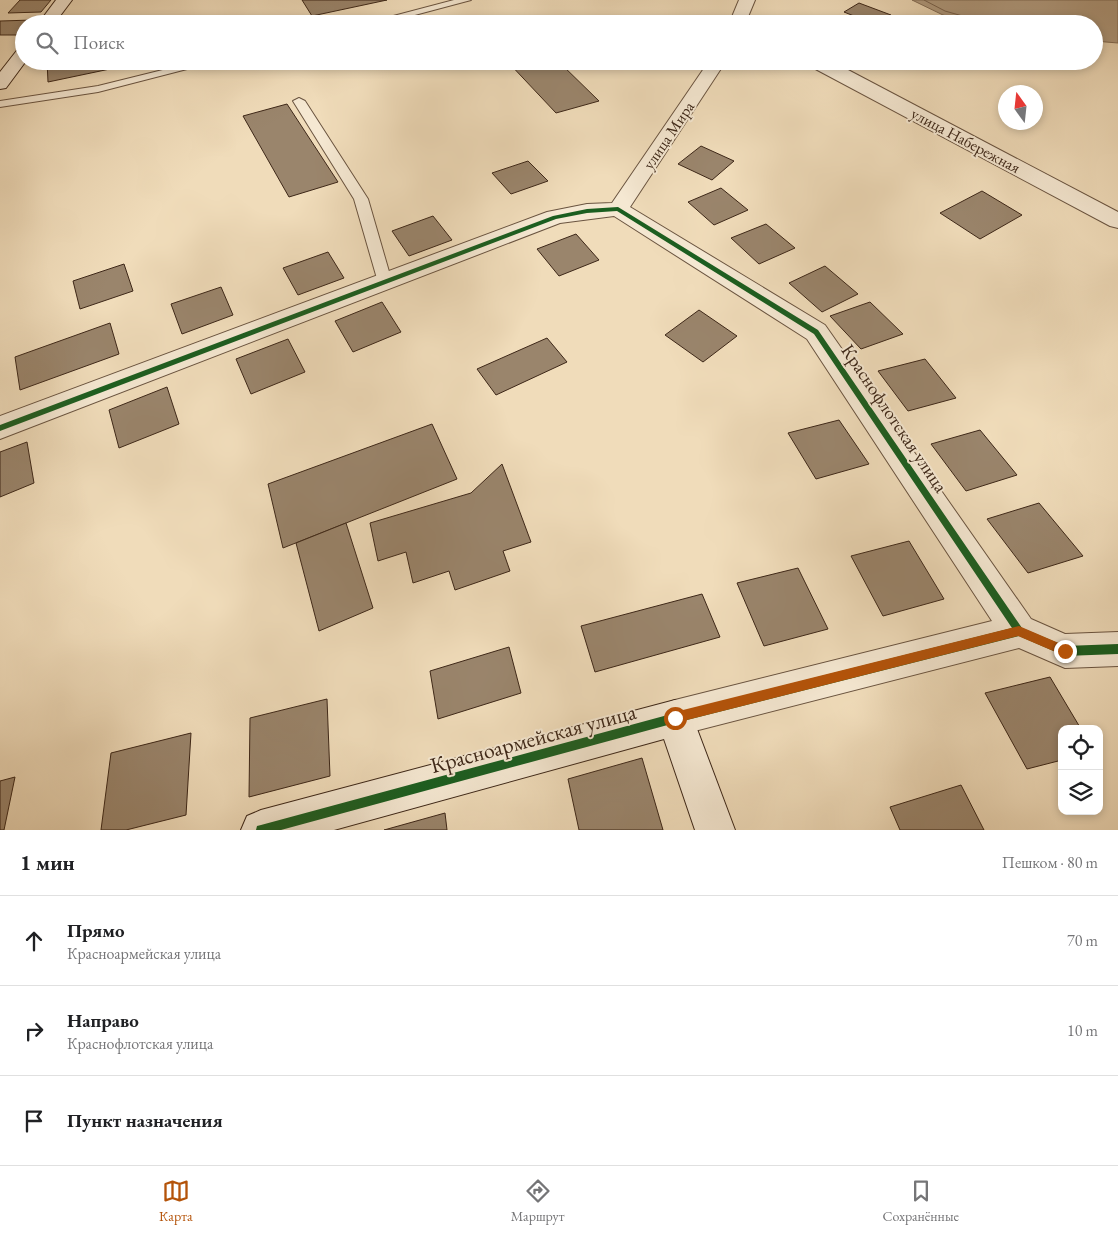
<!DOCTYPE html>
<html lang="ru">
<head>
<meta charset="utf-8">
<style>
	:root { --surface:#fff; --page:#f6f6f6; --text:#202124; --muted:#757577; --line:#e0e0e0; --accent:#b45309 }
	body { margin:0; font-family:"EB Garamond",serif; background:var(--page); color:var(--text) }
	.controls { position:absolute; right:15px; bottom:15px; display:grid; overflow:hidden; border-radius:10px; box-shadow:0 2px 8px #0003 }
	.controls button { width:45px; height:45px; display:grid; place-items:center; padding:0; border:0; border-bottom:1px solid var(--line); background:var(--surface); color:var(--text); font:25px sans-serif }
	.compass { position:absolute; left:998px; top:85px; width:45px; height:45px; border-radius:50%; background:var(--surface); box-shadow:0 2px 8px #0003; rotate:345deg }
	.stop { position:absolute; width:15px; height:15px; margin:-11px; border:4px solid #b45309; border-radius:50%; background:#fff }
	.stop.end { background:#b45309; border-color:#fff; box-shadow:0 1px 5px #0008 }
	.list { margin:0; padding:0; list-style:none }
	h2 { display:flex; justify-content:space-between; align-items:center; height:65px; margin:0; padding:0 20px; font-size:21px }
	h2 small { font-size:16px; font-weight:400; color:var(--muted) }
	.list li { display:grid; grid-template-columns:32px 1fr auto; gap:15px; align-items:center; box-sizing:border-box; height:90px; padding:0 20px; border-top:1px solid var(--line) }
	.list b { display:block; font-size:19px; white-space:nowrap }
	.list p { margin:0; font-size:16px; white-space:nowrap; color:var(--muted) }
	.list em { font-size:16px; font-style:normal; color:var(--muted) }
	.icon { flex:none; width:28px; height:28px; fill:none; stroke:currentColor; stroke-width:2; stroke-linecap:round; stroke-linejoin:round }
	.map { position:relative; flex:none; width:1118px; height:830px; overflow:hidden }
	.search { position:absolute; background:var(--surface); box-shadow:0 2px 8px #0003; left:15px; right:15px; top:15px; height:55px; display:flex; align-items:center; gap:12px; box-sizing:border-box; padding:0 18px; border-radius:28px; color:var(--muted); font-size:19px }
	.sheet { height:335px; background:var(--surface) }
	nav { display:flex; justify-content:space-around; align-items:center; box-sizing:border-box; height:70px; border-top:1px solid var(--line); background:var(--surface); font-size:14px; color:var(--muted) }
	nav a { display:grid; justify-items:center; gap:2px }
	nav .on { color:var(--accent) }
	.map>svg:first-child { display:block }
	.water { fill:#b39e83; stroke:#846e58 }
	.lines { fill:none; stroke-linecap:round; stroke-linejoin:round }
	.shore { stroke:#78624e; stroke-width:1 }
	.building { fill:#9a856c; stroke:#3d2718 }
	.lane-casing { stroke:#6a5440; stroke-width:2 }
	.street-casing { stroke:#6a5440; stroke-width:2 }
	.secondary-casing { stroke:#3d2718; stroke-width:2 }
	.lane { fill:#f5e8d2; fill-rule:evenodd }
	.street { fill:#f5e8d2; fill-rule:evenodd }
	.secondary { fill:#f5e8d2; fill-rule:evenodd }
	.cycleway-casing { stroke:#f5e8d2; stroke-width:3 }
	.cycleway { fill:#1b5e20; fill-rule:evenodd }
	.route { fill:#b45309 }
	.labels { text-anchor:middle; stroke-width:4; stroke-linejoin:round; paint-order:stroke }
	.far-street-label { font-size:16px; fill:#3d2718; stroke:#f5e8d2 }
	.street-label { font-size:19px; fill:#3d2718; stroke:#f5e8d2 }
	.near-street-label { font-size:22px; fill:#3d2718; stroke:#f5e8d2 }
</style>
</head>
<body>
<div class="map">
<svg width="1118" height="830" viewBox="0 0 1118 830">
	<rect width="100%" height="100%" fill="#f0dcba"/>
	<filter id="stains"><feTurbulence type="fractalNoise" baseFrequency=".004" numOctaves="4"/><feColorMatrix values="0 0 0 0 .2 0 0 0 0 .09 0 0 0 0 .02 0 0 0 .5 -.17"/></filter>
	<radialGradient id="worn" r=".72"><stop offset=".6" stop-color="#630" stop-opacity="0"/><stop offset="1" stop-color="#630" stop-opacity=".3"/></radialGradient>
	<polygon class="water" points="912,0 1118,0 1118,43 1094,41 1094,24 971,24 943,15"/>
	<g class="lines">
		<polyline class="shore" points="924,0 945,11 966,17 968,24"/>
	</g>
	<g class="building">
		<polygon points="20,0 51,0 41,12 8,13"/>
		<polygon points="302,0 387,0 312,16"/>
		<polygon points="859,3 891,15 874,24 844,12"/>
		<polygon points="33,20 30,24 24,24 24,31 21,35 0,35 0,21"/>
		<polygon points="47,61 148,61 48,82"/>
		<polygon points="507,61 558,61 599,101 556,113"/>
		<polygon points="287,104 338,182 289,197 243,116"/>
		<polygon points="701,146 734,161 712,180 678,164"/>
		<polygon points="528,161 548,181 511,194 492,173"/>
		<polygon points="721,188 748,210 714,225 688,202"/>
		<polygon points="982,191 1022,215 980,239 940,213"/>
		<polygon points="433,216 452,240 409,256 392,231"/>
		<polygon points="766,224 795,248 759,264 731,238"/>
		<polygon points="576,234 599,260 559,276 537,249"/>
		<polygon points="328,252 344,278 298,295 283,268"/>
		<polygon points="124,264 133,291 80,309 73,281"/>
		<polygon points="825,266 858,294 822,312 789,283"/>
		<polygon points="221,287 233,315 182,334 171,304"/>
		<polygon points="382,302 401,332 353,352 335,321"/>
		<polygon points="870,302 903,334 861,349 830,316"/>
		<polygon points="699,310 737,336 703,362 665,335"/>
		<polygon points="110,323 119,354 20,390 15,357"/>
		<polygon points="547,338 567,362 496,395 477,369"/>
		<polygon points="288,339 305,372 251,394 236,359"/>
		<polygon points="925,359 956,398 908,411 878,371"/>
		<polygon points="167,387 179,424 119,448 109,410"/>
		<polygon points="839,420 869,464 816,479 788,433"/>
		<polygon points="432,424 457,479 283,548 268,484"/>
		<polygon points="980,430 1017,475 966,491 931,444"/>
		<polygon points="27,442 34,483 0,497 0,452"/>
		<polygon points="502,464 531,542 503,551 510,571 455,590 449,571 413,583 406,552 378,561 370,523 471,493"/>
		<polygon points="1039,503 1083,556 1028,573 987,519"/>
		<polygon points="346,523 373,608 319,631 296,543"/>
		<polygon points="909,541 944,599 883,616 851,556"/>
		<polygon points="798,568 828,629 764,646 737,583"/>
		<polygon points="702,594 720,637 595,672 581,626"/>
		<polygon points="509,647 521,693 438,719 430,671"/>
		<polygon points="1050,677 1081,729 1062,729 1062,760 1027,769 985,693"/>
		<polygon points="327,699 330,776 249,797 250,718"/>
		<polygon points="191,733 186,815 126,830 101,830 111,753"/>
		<polygon points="642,758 663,830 579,830 568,779"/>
		<polygon points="15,777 4,830 0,830 0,781"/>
		<polygon points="961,785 984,830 900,830 890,807"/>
		<polygon points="445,813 447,830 384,830"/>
	</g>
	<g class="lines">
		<g class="lane-casing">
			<g id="lane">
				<polygon points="454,0 471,0 381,24 363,24"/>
				<polygon points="199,61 218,61 98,92 0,107 0,101 98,86"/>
				<polygon points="299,98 305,101 368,199 392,282 390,286 380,286 378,282 354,199 293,101"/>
			</g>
		</g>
		<g class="street-casing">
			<g id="street">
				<polygon points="739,0 755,0 745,24 729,24"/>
				<polygon points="709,61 726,61 630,207 825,325 1031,619 1065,634 1118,632 1118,666 1065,668 1019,648 675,736 662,731 657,718 662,705 675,700 992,621 807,339 614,216 560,223 0,439 0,416 547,212 587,204 612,203"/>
				<polygon points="806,61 831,61 1118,212 1118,228 1110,226 808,65"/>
			</g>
		</g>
		<g class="secondary-casing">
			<g id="secondary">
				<polygon points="56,0 72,0 54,24 38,24"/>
				<polygon points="24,48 24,61 26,61 6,88 0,89 0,72 18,49"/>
				<polygon points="675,700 688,705 735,830 695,830 664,739 334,830 241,830 247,816 261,810"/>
			</g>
		</g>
		<use href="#lane" class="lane"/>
		<use href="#street" class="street"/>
		<use href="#secondary" class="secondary"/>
		<g class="cycleway-casing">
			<polygon id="cycleway" points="618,207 818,330 1022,628 1065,646 1118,644 1118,654 1065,656 1019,636 675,723 281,830 256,830 257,826 261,825 675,713 1012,628 814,334 617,211 587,213 556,219 0,431 0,425 553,216 587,209"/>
		</g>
		<use href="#cycleway" class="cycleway"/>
	</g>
	<polygon class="route" points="1019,626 1068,647 1068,654 1065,656 1018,636 675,723 670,718 675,712"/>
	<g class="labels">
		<g class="far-street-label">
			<text transform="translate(668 135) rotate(-56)" y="6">улица Мира</text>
			<text transform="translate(966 140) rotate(28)" y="6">улица Набережная</text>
		</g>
		<g class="street-label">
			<text transform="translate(895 418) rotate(56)" y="7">Краснофлотская улица</text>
		</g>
		<g class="near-street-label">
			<text transform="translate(533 738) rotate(-15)" y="8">Красноармейская улица</text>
		</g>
	</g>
	<rect width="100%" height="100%" filter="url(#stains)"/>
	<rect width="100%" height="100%" fill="url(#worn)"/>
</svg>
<div class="controls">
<button><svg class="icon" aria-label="locate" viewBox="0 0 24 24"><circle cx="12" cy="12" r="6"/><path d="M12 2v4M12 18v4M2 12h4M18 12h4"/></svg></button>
<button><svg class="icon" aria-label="layers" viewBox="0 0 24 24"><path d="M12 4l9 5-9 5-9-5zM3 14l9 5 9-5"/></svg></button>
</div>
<svg class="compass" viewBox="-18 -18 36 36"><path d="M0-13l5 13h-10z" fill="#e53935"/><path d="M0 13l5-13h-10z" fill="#757577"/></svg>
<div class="stop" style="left:675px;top:718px"></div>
<div class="stop end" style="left:1065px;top:651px"></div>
<div class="search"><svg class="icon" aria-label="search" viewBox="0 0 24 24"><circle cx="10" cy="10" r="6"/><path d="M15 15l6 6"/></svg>Поиск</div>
</div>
<section class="sheet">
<h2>1 мин<small>Пешком · 80 m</small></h2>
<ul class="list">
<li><svg class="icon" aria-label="ahead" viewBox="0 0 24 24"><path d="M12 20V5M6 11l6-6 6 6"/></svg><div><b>Прямо</b><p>Красноармейская улица</p></div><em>70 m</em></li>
<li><svg class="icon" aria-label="right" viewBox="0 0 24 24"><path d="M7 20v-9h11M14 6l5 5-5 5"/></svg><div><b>Направо</b><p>Краснофлотская улица</p></div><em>10 m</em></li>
<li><svg class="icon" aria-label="arrive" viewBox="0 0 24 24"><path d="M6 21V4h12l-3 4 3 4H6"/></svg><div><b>Пункт назначения</b></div></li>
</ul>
</section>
<nav>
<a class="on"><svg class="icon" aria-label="map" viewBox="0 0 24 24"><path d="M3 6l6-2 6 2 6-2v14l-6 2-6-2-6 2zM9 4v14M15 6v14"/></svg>Карта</a>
<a><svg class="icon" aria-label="directions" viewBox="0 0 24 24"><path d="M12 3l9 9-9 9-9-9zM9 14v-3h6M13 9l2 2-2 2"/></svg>Маршрут</a>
<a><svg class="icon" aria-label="saved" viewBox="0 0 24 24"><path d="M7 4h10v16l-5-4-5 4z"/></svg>Сохранённые</a>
</nav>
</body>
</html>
